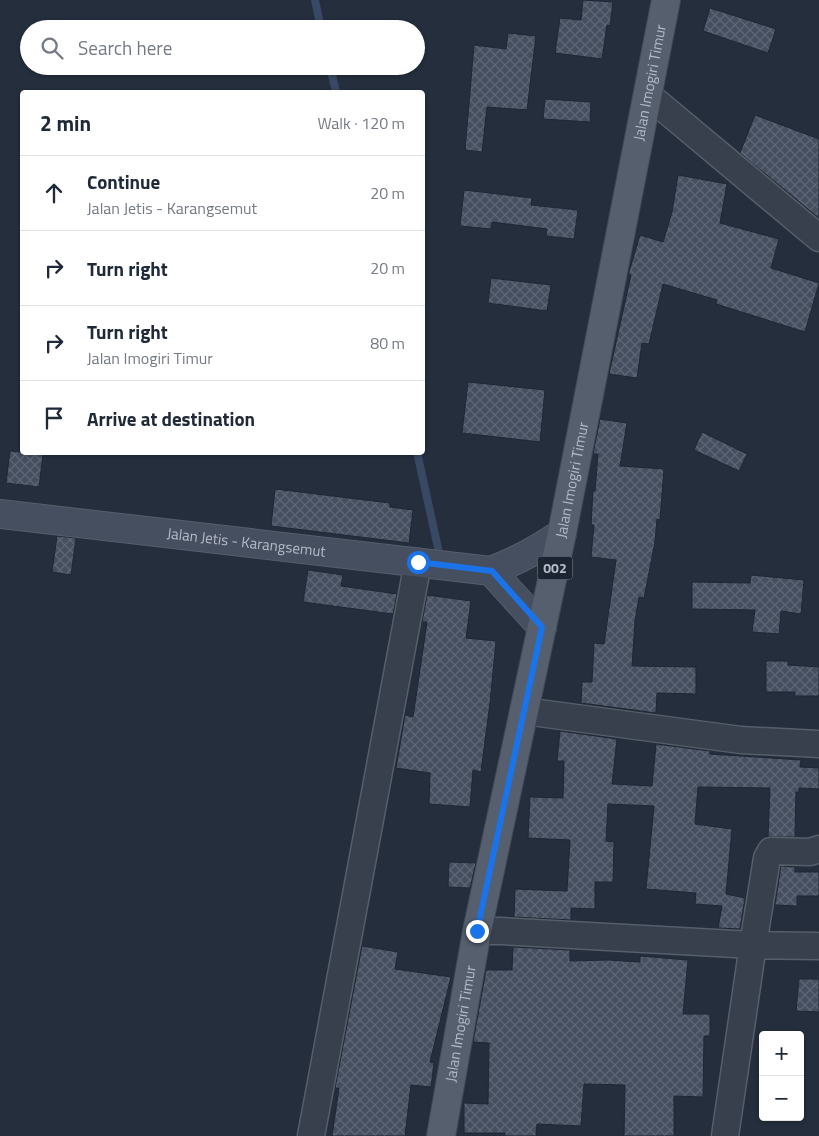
<!DOCTYPE html>
<html lang="en">
<head>
<meta charset="utf-8">
<style>
	:root { --surface:#fff; --page:#f6f6f7; --text:#1f2937; --muted:#747a83; --line:#e0e1e3 }
	body { margin:0; font-family:"Titillium Web",sans-serif; background:var(--page); color:var(--text) }
	.controls { position:absolute; right:15px; bottom:15px; display:grid; overflow:hidden; border-radius:5px; box-shadow:0 1px 4px #0004 }
	.controls button { width:45px; height:45px; display:grid; place-items:center; padding:0; border:0; border-bottom:1px solid var(--line); background:var(--surface); color:var(--text); font:25px sans-serif }
	.stop { position:absolute; width:15px; height:15px; margin:-11px; border:4px solid #1a73e8; border-radius:50%; background:#fff }
	.stop.end { background:#1a73e8; border-color:#fff; box-shadow:0 1px 5px #0008 }
	.list { margin:0; padding:0; list-style:none }
	h2 { display:flex; justify-content:space-between; align-items:center; height:65px; margin:0; padding:0 20px; font-size:21px }
	h2 small { font-size:16px; font-weight:400; color:var(--muted) }
	.list li { display:grid; grid-template-columns:32px 1fr auto; gap:15px; align-items:center; box-sizing:border-box; height:75px; padding:0 20px; border-top:1px solid var(--line) }
	.list b { display:block; font-size:19px; white-space:nowrap }
	.list p { margin:0; font-size:16px; white-space:nowrap; color:var(--muted) }
	.list em { font-size:16px; font-style:normal; color:var(--muted) }
	.icon { flex:none; width:28px; height:28px; fill:none; stroke:currentColor; stroke-width:2; stroke-linecap:round; stroke-linejoin:round }
	.map { position:relative; flex:none; width:819px; height:1136px; overflow:hidden }
	.search { position:absolute; background:var(--surface); box-shadow:0 1px 4px #0004; left:20px; top:20px; width:405px; height:55px; display:flex; align-items:center; gap:12px; box-sizing:border-box; padding:0 18px; border-radius:28px; color:var(--muted); font-size:19px }
	.panel { position:absolute; background:var(--surface); box-shadow:0 1px 4px #0004; left:20px; top:90px; width:405px; height:365px; border-radius:5px }
	.map>svg:first-child { display:block }
	.lines { fill:none; stroke-linecap:round; stroke-linejoin:round }
	.stream { stroke:#394863; stroke-width:8 }
	.building { fill:url(#building-cross-hatch); stroke:#1f2734 }
	.street-casing { stroke:#565e6b; stroke-width:29 }
	.secondary-casing { stroke:#565e6b; stroke-width:30 }
	.primary-casing { stroke:#414956; stroke-width:30 }
	.street { stroke:#38404d; stroke-width:26 }
	.secondary { stroke:#464f5f; stroke-width:28 }
	.primary { stroke:#565f6d; stroke-width:28 }
	.route { stroke:#1a73e8; stroke-width:6 }
	.labels { text-anchor:middle; stroke-width:4; stroke-linejoin:round; paint-order:stroke }
	.shield { fill:#1d2532; stroke:#878e9b; stroke-width:1 }
	.shield-label { font-size:14px; font-weight:bold; fill:#b4bbc8 }
	.street-label { font-size:15px; fill:#b4bbc8; stroke:#1d2532 }
</style>
</head>
<body>
<div class="map">
<svg width="819" height="1136" viewBox="0 0 819 1136">
	<defs>
		<pattern id="building-cross-hatch" width="8" height="8" patternUnits="userSpaceOnUse" patternTransform="scale(1.25)"><rect width="8" height="8" fill="#454f60"/><path d="M0 0l8 8M0 8l8-8" fill="none" stroke="#5d6675"/></pattern>
	</defs>
	<rect width="100%" height="100%" fill="#242e3c"/>
	<g class="lines">
		<g class="stream">
			<polyline points="315,0 321,29"/>
			<polyline points="330,66 336,92"/>
			<polyline points="417,452 438,548"/>
		</g>
	</g>
	<g class="building">
		<polygon points="583,0 613,2 610,26 607,25 602,59 555,53 560,18 581,20"/>
		<polygon points="710,8 776,29 768,53 703,31"/>
		<polygon points="508,33 536,36 527,110 487,107 482,152 465,150 474,45 506,49"/>
		<polygon points="545,99 591,102 590,122 543,119"/>
		<polygon points="755,115 819,139 819,218 740,153"/>
		<polygon points="678,175 727,184 720,223 779,239 771,268 819,283 805,332 716,304 717,300 663,284 649,344 642,343 637,378 609,374 631,275 628,274 629,272 640,235 663,242 672,212"/>
		<polygon points="464,190 532,198 531,205 578,210 574,239 546,236 547,229 492,222 491,229 460,226"/>
		<polygon points="491,278 551,285 547,311 488,303"/>
		<polygon points="468,382 545,390 540,442 462,433"/>
		<polygon points="600,419 627,423 620,466 664,469 660,520 657,519 655,542 644,598 639,597 635,621 632,666 696,667 696,694 657,693 656,713 581,703 582,682 592,682 594,643 604,644 616,560 591,557 594,525 591,525 593,491 595,491 598,454 593,454"/>
		<polygon points="702,432 747,454 739,471 694,450"/>
		<polygon points="10,451 43,454 39,487 6,483"/>
		<polygon points="275,489 390,503 390,507 413,510 409,543 271,526"/>
		<polygon points="57,536 76,538 71,575 52,572"/>
		<polygon points="308,570 343,575 341,586 397,594 393,614 303,602"/>
		<polygon points="751,575 804,580 801,614 781,611 779,634 752,632 755,610 692,609 692,582 750,583"/>
		<polygon points="427,595 471,601 466,638 496,641 490,703 481,772 473,770 470,807 429,804 430,773 396,768 405,715 413,717 427,622 422,622"/>
		<polygon points="766,661 788,661 788,665 819,667 819,696 795,696 795,692 766,692"/>
		<polygon points="560,731 617,739 612,784 652,786 656,744 710,751 710,754 801,760 800,767 819,768 819,789 799,788 799,792 796,792 795,837 768,837 770,788 698,787 695,824 732,829 726,894 745,898 740,929 718,928 722,906 695,904 696,893 646,889 654,806 608,804 606,841 614,842 613,882 595,882 595,909 571,908 571,920 514,917 515,889 567,891 570,840 528,838 530,797 563,798 564,761 557,761"/>
		<polygon points="449,862 476,863 470,888 448,887"/>
		<polygon points="781,866 795,867 795,872 819,872 819,896 797,896 797,906 775,905"/>
		<polygon points="362,946 398,952 395,969 451,977 430,1062 434,1063 431,1087 411,1085 405,1136 332,1136 339,1088 335,1088"/>
		<polygon points="513,947 570,950 570,961 608,960 640,962 640,956 688,960 683,1014 710,1014 710,1036 704,1036 703,1097 674,1096 674,1136 624,1136 625,1085 584,1084 581,1126 537,1124 536,1136 505,1136 505,1133 464,1133 464,1103 488,1104 489,1043 473,1042 486,970 512,970"/>
		<polygon points="799,979 819,979 819,1012 796,1011"/>
	</g>
	<g class="lines">
		<g class="street-casing">
			<g id="street">
				<polyline points="648,95 819,238"/>
				<polyline points="524,711 741,740 819,744"/>
				<polyline points="477,931 500,931 753,945 767,858 771,851 810,852 819,849"/>
				<polyline points="311,1136 418,562"/>
				<polyline points="725,1136 753,945 817,946"/>
			</g>
		</g>
		<g class="secondary-casing">
			<g id="secondary">
				<path id="s1" d="M0,514l491,57c26,-10 48,-22 71,-38"/>
				<polyline points="491,571 542,627"/>
			</g>
		</g>
		<g class="primary-casing">
			<g id="primary">
				<path id="s2" d="M441,1136l36,-205 85,-398 104,-533"/>
			</g>
		</g>
		<use href="#street" class="street"/>
		<use href="#secondary" class="secondary"/>
		<use href="#primary" class="primary"/>
	</g>
	<g class="lines">
		<polyline class="route" points="418,562 492,571 542,627 477,931"/>
	</g>
	<g class="labels">
		<rect class="shield" x="537.5" y="556.5" width="35" height="23" rx="4"/>
		<g class="shield-label">
			<text x="555" y="573">002</text>
		</g>
		<g class="street-label">
			<text dy="5" stroke="none"><textPath href="#s2" startOffset="1074">Jalan Imogiri Timur</textPath></text>
			<text dy="5" stroke="none"><textPath href="#s2" startOffset="669">Jalan Imogiri Timur</textPath></text>
			<text dy="5" stroke="none"><textPath href="#s1" startOffset="248">Jalan Jetis - Karangsemut</textPath></text>
			<text dy="5" stroke="none"><textPath href="#s2" startOffset="114">Jalan Imogiri Timur</textPath></text>
		</g>
	</g>
</svg>
<div class="controls">
<button>+</button>
<button>−</button>
</div>
<div class="stop" style="left:418px;top:562px"></div>
<div class="stop end" style="left:477px;top:931px"></div>
<div class="search"><svg class="icon" aria-label="search" viewBox="0 0 24 24"><circle cx="10" cy="10" r="6"/><path d="M15 15l6 6"/></svg>Search here</div>
<section class="panel">
<h2>2 min<small>Walk · 120 m</small></h2>
<ul class="list">
<li><svg class="icon" aria-label="ahead" viewBox="0 0 24 24"><path d="M12 20V5M6 11l6-6 6 6"/></svg><div><b>Continue</b><p>Jalan Jetis - Karangsemut</p></div><em>20 m</em></li>
<li><svg class="icon" aria-label="right" viewBox="0 0 24 24"><path d="M7 20v-9h11M14 6l5 5-5 5"/></svg><div><b>Turn right</b></div><em>20 m</em></li>
<li><svg class="icon" aria-label="right" viewBox="0 0 24 24"><path d="M7 20v-9h11M14 6l5 5-5 5"/></svg><div><b>Turn right</b><p>Jalan Imogiri Timur</p></div><em>80 m</em></li>
<li><svg class="icon" aria-label="arrive" viewBox="0 0 24 24"><path d="M6 21V4h12l-3 4 3 4H6"/></svg><div><b>Arrive at destination</b></div></li>
</ul>
</section>
</div>
</body>
</html>
